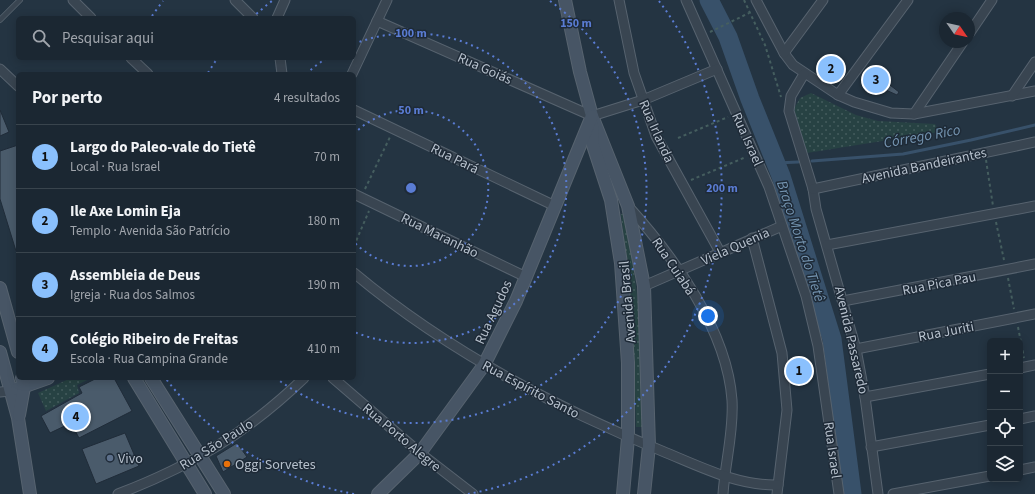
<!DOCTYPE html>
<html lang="pt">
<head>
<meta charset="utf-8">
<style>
	:root { --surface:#1b2732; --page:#28333e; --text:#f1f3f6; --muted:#a0a5ac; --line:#39444d; --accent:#8ac0fd }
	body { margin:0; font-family:"Source Sans 3",sans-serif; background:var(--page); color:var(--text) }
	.controls { position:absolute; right:12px; bottom:12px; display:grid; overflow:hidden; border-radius:6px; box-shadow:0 2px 10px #0003 }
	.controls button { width:36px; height:36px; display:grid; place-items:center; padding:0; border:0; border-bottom:1px solid var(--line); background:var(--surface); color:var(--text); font:20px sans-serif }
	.compass { position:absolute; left:939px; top:12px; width:36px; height:36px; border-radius:50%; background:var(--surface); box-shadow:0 2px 10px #0003; rotate:124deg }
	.you { position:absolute; left:708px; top:316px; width:14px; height:14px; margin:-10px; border:3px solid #fff; border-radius:50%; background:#1a73e8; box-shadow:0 0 0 6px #1a73e833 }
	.badge { display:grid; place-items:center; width:26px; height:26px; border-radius:50%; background:var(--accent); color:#111; font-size:13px; font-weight:700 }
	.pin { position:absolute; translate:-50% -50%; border:2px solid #fff; box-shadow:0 1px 4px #0006 }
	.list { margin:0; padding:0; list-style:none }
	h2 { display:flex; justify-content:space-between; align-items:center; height:52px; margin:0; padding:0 16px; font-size:17px }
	h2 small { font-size:13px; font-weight:400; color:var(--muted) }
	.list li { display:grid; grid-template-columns:26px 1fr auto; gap:12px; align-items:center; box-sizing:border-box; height:64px; padding:0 16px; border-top:1px solid var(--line) }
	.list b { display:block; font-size:15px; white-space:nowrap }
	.list p { margin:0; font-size:13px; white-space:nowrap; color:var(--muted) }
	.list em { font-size:13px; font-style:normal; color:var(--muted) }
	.icon { flex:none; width:22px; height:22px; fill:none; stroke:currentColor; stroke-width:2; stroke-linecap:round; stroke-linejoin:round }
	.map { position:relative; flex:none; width:1035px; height:494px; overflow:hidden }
	.search { position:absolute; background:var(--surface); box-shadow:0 2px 10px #0003; left:16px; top:16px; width:340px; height:44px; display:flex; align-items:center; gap:10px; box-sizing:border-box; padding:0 14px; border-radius:6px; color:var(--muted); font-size:15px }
	.panel { position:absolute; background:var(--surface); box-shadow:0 2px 10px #0003; left:16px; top:72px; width:340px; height:308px; border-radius:6px }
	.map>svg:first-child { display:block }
	.park { fill:url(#park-dots) }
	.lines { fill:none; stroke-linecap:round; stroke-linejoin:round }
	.stream { stroke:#38516a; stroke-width:3 }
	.river { stroke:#38516a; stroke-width:19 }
	.building { fill:#4a5b6b; stroke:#202c39 }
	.lane-casing { stroke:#57636f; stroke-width:6 }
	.street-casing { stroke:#57636f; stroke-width:11 }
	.secondary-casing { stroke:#57636f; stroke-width:14 }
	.path { stroke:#455e5f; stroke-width:2; stroke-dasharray:3 3; stroke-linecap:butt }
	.lane { stroke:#394551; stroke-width:4.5 }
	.street { stroke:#394551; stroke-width:9 }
	.secondary { stroke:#475565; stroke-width:12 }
	.ring { fill:none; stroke:#5a7cd3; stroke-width:2; stroke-dasharray:2 4 }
	.service-dot { fill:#5c6f8a; stroke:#1e2a37; stroke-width:1.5 }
	.food-dot { fill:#e8710a; stroke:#1e2a37; stroke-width:1.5 }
	.labels { text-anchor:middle; stroke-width:3; stroke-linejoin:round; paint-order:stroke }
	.street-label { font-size:14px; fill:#b6c0cc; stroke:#1e2a37 }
	.poi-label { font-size:14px; fill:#b6c0cc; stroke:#1e2a37; text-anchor:start }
	.water-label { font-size:15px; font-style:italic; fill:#7494b0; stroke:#1e2a37 }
	.centre { fill:#5a7cd3; stroke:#1e2a37; stroke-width:2 }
	.ring-label { font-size:12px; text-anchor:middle; font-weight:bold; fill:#5a7cd3; stroke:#1e2a37; stroke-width:3; stroke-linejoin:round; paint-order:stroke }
</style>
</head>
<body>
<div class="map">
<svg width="1035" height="494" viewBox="0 0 1035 494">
	<defs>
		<pattern id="park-dots" width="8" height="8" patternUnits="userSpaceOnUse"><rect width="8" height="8" fill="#274243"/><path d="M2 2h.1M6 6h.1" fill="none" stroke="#445c5d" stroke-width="1.8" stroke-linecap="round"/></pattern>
	</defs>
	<rect width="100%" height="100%" fill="#243442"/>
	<g class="park">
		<polygon points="811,93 856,115 878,121 935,124 939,132 807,153 794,109 800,98"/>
		<polygon points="621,214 627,215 640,319 643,427 636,427 633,319"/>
		<polygon points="71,378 91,378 77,385 79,393 46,411 38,393"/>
	</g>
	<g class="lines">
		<g class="stream">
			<polyline points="812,161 903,154 971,140 1035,125"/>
			<polyline points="776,163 798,162"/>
		</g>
		<polyline class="river" points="709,0 728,37 750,99 781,176 832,339 852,494"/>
	</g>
	<g class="building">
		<polygon points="826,58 843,70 837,80 819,68"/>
		<polygon points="869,69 899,92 897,95 868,82"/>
		<polygon points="0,110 9,132 0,136"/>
		<polygon points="18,145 18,250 16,251 0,199 0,151"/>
		<polygon points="97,378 114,378 132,411 79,438 71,423 50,433 41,416 82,393 79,387"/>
		<polygon points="125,433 139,466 96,484 82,449"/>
		<polygon points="237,443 247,457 223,472 216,456"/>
	</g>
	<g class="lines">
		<g class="lane-casing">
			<polyline id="lane" points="0,20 20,0"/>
		</g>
		<g class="street-casing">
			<g id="street">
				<polyline points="73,0 91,18"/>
				<polyline points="235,0 253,18"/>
				<polyline points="619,0 634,73 656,136 720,252"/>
				<polyline points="686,0 769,187 806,296 818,346 839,494"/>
				<polyline points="756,0 784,53 793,65 838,95 854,102 891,113 914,114 1035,91"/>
				<polyline points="277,18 285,0"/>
				<polyline points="377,21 592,116 643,100 717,69"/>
				<polyline points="969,34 992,0"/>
				<polyline points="784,53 823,0"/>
				<polyline points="131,58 148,74"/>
				<polyline points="280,58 282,74"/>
				<polyline points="0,69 18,86"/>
				<polyline points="352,74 387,0"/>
				<polyline points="804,74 791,96 789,111 813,189 816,209 856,349 865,397 878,494"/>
				<polyline points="838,95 908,0"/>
				<polyline points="1012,96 1035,62"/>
				<polyline points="354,110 555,206"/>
				<polyline points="914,114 963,42"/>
				<polyline points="813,189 1035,142"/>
				<polyline points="354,194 526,277"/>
				<path d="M628,206c46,51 99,124 104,194 2,31 -7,63 -9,94"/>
				<polyline points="752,238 782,353 787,410 777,494"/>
				<polyline points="827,245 1035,206"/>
				<path d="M354,273c92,77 198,133 308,178 37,15 75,35 116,34"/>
				<polyline points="644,286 782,226"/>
				<polyline points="843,301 1035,264"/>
				<polyline points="856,349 1035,314"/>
				<polyline points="1020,368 1035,365"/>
				<polyline points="333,378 420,453 473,494"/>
				<polyline points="0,392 10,391"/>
				<polyline points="865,397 990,374"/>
				<polyline points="1020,419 1035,416"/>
				<polyline points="871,447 990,425"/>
				<polyline points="1020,470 1035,467"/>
				<path d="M118,494c73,-28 129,-61 186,-116"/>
				<polyline points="893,494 990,476"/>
			</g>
		</g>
		<g class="secondary-casing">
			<g id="secondary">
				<polyline points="565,0 580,72 592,116 628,206 644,286 649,446 644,494"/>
				<polyline points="592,125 593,145 611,200 621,263 628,363 628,438 623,494"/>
				<polyline points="0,288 18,352"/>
				<polyline points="0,352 18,418 30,494"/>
				<polyline points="134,378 205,494"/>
				<polyline points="151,378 224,494"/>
				<polyline points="17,389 48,378"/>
				<polyline points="19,415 24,387 22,378"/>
				<polyline points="378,494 420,453 484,365 516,301 592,116"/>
			</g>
		</g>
		<g class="path">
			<polyline points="744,0 765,45 781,97"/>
			<polyline points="710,32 749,13"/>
			<polyline points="678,138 728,117"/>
			<polyline points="986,160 993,206"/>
			<polyline points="691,180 746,157"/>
			<polyline points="365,189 390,137"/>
			<polyline points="996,222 1004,260"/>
			<polyline points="354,246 369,211"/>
			<polyline points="1008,278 1014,309"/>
			<polyline points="1018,327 1024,358"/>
		</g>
		<use href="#lane" class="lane"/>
		<use href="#street" class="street"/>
		<use href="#secondary" class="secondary"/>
	</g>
	<g class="ring">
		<path d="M354 134A78 78 0 1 1 354 242"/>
		<path d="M306 74A155 155 0 0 1 327 58M354 44A155 155 0 1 1 354 332"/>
		<path d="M208 73A233 233 0 0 1 217 59M252 18A233 233 0 0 1 272 1M550 1A233 233 0 0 1 277 379"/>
		<path d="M354 494A311 311 0 0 1 166 379M152 16A311 311 0 0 1 163 1M659 1A311 311 0 0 1 468 494"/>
	</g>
	<circle class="service-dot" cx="110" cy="458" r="4"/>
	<circle class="food-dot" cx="227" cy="464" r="4"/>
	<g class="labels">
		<g class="street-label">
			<text transform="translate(485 68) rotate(24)" y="5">Rua Goiás</text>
			<text transform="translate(657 131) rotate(66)" y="5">Rua Irlanda</text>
			<text transform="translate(748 139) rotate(66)" y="5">Rua Israel</text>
			<text transform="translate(455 158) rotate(26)" y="5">Rua Pará</text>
			<text transform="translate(924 165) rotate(-12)" y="5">Avenida Bandeirantes</text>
			<text transform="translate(440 235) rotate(26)" y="5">Rua Maranhão</text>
			<text transform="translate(735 246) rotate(-24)" y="5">Viela Quenia</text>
			<text transform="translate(674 266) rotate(56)" y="5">Rua Cuiabá</text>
			<text transform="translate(939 283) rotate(-11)" y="5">Rua Pica Pau</text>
			<text transform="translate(627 302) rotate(-95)" y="5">Avenida Brasil</text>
			<text transform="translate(493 312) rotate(-65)" y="5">Rua Agudos</text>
			<text transform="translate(946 331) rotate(-11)" y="5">Rua Juriti</text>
			<text transform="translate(852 340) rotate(77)" y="5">Avenida Passaredo</text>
			<text transform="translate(531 389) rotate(28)" y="5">Rua Espírito Santo</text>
			<text transform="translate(402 437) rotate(40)" y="5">Rua Porto Alegre</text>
			<text transform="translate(216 444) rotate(-32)" y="5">Rua São Paulo</text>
			<text transform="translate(833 450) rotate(82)" y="5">Rua Israel</text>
		</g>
		<g class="poi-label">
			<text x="118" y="463">Vivo</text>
			<text x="235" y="469">Oggi Sorvetes</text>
		</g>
		<g class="water-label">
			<text transform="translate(922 136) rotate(-10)" y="5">Córrego Rico</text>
			<text transform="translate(801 241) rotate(72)" y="5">Braço Morto do Tietê</text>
		</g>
	</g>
	<circle cx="411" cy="188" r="6" class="centre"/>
	<g class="ring-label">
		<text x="576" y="27">150 m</text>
		<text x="411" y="37">100 m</text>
		<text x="411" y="114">50 m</text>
		<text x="722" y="192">200 m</text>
	</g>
</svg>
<div class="controls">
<button>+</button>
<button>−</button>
<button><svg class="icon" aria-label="locate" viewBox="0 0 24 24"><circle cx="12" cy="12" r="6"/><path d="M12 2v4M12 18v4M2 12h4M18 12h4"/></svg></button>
<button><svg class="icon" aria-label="layers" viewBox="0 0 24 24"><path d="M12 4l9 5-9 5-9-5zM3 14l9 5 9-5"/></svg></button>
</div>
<svg class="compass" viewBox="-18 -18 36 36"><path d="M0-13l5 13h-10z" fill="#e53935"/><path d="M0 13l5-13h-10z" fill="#a0a5ac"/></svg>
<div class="you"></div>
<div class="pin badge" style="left:799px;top:371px">1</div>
<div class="pin badge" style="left:831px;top:69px">2</div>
<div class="pin badge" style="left:876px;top:80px">3</div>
<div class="pin badge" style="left:76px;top:417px">4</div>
<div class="search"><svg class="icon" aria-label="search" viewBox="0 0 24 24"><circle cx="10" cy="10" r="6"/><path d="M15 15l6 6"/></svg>Pesquisar aqui</div>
<section class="panel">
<h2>Por perto<small>4 resultados</small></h2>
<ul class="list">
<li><span class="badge">1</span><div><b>Largo do Paleo-vale do Tietê</b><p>Local · Rua Israel</p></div><em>70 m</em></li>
<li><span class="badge">2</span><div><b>Ile Axe Lomin Eja</b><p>Templo · Avenida São Patrício</p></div><em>180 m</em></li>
<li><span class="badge">3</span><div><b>Assembleia de Deus</b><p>Igreja · Rua dos Salmos</p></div><em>190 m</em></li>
<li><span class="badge">4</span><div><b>Colégio Ribeiro de Freitas</b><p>Escola · Rua Campina Grande</p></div><em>410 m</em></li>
</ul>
</section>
</div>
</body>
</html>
